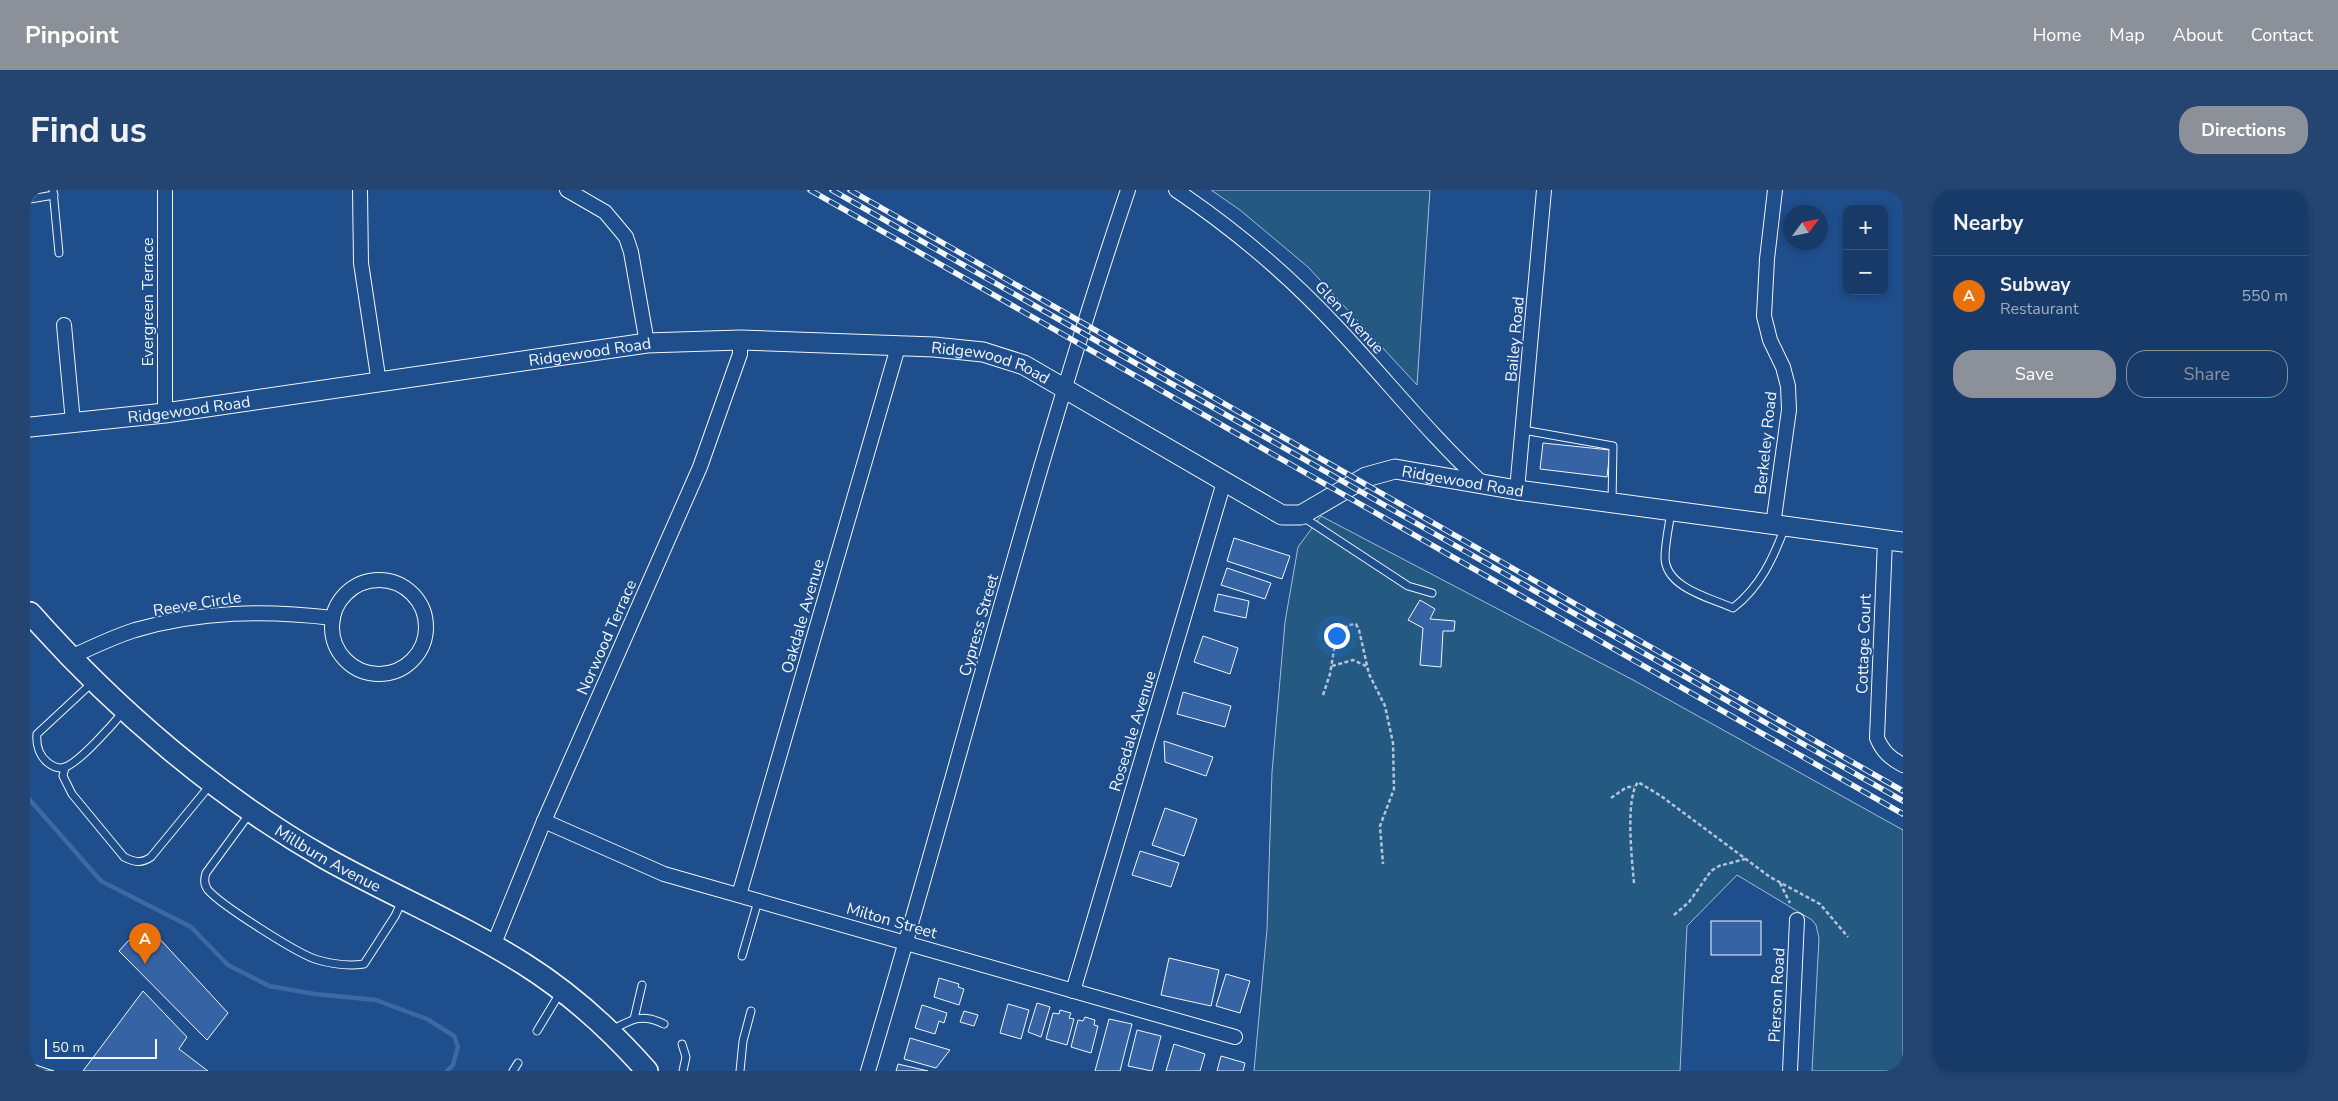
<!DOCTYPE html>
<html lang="en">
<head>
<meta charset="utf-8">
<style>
	:root { --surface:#173a69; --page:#244571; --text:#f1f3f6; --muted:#9eadc0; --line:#36547d; --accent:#8c9099 }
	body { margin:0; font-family:"Nunito Sans",sans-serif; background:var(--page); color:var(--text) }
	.controls { position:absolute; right:15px; top:15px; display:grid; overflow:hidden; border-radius:10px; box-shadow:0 2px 8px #0003 }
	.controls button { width:45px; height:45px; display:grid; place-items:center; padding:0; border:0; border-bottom:1px solid var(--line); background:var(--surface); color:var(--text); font:25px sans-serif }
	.compass { position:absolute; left:1753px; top:15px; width:45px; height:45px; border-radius:50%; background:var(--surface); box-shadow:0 2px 8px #0003; rotate:57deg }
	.scale { position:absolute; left:15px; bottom:12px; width:112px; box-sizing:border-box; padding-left:5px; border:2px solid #f2f6ff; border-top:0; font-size:14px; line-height:18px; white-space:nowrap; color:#f2f6ff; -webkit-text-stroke:4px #1f4e8c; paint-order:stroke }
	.you { position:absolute; left:1306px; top:445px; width:18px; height:18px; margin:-12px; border:4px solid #fff; border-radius:50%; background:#1a73e8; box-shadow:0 0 0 8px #1a73e833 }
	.badge { display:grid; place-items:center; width:32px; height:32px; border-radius:50%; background:var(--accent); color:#fff; font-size:16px; font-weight:700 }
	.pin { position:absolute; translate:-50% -41px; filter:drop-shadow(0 1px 2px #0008) }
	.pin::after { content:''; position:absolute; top:26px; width:18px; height:15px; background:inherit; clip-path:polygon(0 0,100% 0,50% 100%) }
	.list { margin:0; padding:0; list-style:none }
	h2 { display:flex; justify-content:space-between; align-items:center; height:65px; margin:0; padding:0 20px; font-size:21px }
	h2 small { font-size:16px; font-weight:400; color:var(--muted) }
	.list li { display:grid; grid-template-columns:32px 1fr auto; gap:15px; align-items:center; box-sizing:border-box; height:80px; padding:0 20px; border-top:1px solid var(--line) }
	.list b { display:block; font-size:19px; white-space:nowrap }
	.list p { margin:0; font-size:16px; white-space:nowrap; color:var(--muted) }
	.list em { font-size:16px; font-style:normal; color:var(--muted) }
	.actions { display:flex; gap:10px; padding:15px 20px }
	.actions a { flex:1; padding:11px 0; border:1px solid var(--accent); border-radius:20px; text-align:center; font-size:18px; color:var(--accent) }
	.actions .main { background:var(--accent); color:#fff }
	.map { position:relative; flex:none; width:1873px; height:881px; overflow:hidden; border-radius:20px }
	header { display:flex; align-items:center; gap:30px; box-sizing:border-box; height:70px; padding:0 25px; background:var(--accent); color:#fff }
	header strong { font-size:24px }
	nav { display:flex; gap:28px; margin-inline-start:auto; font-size:18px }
	.intro { display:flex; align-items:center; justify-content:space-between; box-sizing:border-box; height:120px; padding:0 30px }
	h1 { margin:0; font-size:35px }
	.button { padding:12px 22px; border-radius:20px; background:var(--accent); color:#fff; font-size:18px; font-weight:700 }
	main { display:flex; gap:30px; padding:0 30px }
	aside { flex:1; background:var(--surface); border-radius:20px; box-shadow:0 2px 8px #0003 }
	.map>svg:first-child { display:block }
	.green { fill:#245a82; stroke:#a8bbd7 }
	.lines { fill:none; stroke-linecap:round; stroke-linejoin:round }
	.stream { stroke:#3b69a3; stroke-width:4.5 }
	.building { fill:#3563a3; stroke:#f2f6ff }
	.lane-casing { stroke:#f2f6ff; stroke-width:9 }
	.street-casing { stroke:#f2f6ff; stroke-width:16 }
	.secondary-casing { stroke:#f2f6ff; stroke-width:21 }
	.primary-casing { stroke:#f2f6ff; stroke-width:24 }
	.path { stroke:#b3c4dc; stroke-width:2.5; stroke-dasharray:4 2.5; stroke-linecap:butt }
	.lane { stroke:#1f4e8c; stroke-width:7 }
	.street { stroke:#1f4e8c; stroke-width:14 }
	.secondary { stroke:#1f4e8c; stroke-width:19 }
	.primary { stroke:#1f4e8c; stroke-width:21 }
	.rail-casing { stroke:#f2f6ff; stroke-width:5.5 }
	.rail { stroke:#1f4e8c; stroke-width:4; stroke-dasharray:11; stroke-linecap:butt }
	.labels { text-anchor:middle; stroke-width:4; stroke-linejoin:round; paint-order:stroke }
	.street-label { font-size:16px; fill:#f2f6ff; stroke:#1f4e8c }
</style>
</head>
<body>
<header>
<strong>Pinpoint</strong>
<nav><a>Home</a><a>Map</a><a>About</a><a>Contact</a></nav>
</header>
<div class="intro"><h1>Find us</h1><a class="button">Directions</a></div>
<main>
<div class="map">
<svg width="1873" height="881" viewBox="0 0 1873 881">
	<rect width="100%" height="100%" fill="#1f4e8c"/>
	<g class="green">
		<polygon points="1181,0 1400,0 1387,195 1278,77 1210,20"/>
		<polygon points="1291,326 1605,491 1873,640 1873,881 1782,881 1789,748 1786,735 1782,730 1707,685 1657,736 1650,881 1224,881 1237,739 1242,582 1255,432 1268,357"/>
	</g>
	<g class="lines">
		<polyline class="stream" points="0,610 71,691 161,737 198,775 239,796 285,804 346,810 397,829 424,846 428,857 423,875 417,881"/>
	</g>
	<g class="building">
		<polygon points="1513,253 1580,260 1577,287 1510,279"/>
		<polygon points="1204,348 1260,366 1252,389 1197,371"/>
		<polygon points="1197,378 1241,393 1235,409 1191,395"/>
		<polygon points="1188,404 1219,411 1216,428 1184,421"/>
		<polygon points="1390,410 1405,419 1400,429 1425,431 1424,441 1413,441 1411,477 1390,475 1393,438 1378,430"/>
		<polygon points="1173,446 1208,458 1200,484 1164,472"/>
		<polygon points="1153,502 1201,516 1195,537 1147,524"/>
		<polygon points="1134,551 1183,567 1176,586 1135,572"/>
		<polygon points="1135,618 1167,629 1154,666 1122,655"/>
		<polygon points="1110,661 1149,673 1141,697 1102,685"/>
		<rect x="1681" y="731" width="50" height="34"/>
		<polygon points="110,738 122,752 128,747 198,823 177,850 89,761"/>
		<polygon points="1139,768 1189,780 1181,816 1131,805"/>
		<polygon points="1196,784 1220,791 1210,823 1186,816"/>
		<polygon points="909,788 929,794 928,797 934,799 929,815 904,807"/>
		<polygon points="113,801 157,847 149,859 178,881 53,881"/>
		<polygon points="1007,813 1020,817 1011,847 998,842"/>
		<polygon points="978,814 999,820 991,849 970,843"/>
		<polygon points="892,815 917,823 914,833 909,831 905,844 885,838"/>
		<polygon points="1030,820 1041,823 1039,828 1044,829 1037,855 1016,849 1023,823 1029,824"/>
		<polygon points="934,821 948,825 944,836 930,832"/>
		<polygon points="1055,827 1065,830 1064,835 1068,836 1061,863 1041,857 1048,830 1053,831"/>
		<polygon points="1079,829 1102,834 1090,881 1065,881"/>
		<polygon points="1107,840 1131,846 1122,881 1098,876"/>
		<polygon points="880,848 920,860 906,878 874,869"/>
		<polygon points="1144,854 1175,864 1170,881 1136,881"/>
		<polygon points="1191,866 1215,873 1213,881 1187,881"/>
		<polygon points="0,873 24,881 0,881"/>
		<polygon points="868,874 898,881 866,881"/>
	</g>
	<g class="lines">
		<g class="lane-casing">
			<g id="lane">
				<polyline points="23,0 29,63"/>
				<polyline points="0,9 24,5"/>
				<polyline points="1493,240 1583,256 1582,313"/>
				<path d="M1641,322c-2,14 -6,31 -6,46 1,30 46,40 68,50 27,-21 40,-49 52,-81"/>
				<polyline points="1273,327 1378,396 1402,403"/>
				<path d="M63,492l-56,52c-1,10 2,21 10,28 5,4 11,8 18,5 14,-4 49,-44 59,-56"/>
				<path d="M35,577l-2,9 9,18 52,63c10,5 17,7 27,0l60,-73"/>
				<path d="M220,623l-44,60c-2,6 -2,12 2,17 13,15 91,65 110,70 14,4 32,6 46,4l31,-48 7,-15"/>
				<polyline points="712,766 728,711"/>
				<polyline points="604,829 612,795"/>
				<path d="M582,840c20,-11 30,-17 52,-6"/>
				<polyline points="507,841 530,803"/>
				<polyline points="652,854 656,867 653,881"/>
				<polyline points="483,881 488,873"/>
				<polyline points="710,881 713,851 721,821"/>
			</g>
		</g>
		<g class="street-casing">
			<g id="street">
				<polyline points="330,0 331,73 349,193"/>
				<polyline points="537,0 575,22 596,47 601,62 617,153"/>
				<path d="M1146,0c58,39 112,85 159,135 50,53 95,110 148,159"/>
				<polyline points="34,135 43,232"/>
				<polyline points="135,223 135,0"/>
				<polyline points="1487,300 1514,0"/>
				<polyline points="1743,335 1759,220 1758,196 1753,177 1740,150 1734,126 1737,69 1745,0"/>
				<path d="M1855,350l-8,198c6,14 13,20 26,27"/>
				<circle cx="349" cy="437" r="47"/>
				<path d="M41,467c21,-10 42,-20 64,-27 66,-19 130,-20 198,-12"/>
				<polyline points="514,631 634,684 1205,847"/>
				<polyline points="709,705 868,157"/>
				<polyline points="463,756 514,631 670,277 710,164 710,150"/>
				<polyline points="1043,801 1194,292"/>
				<path d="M838,881c88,-293 162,-591 260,-881"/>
				<polyline points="1760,881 1767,730"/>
			</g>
		</g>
		<g class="secondary-casing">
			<g id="secondary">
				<path id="s1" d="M0,237l135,-14 482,-70 93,-3 194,7 49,5 41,13 258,150h19l65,-38 29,-8 122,21 386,52"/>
			</g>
		</g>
		<g class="primary-casing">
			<g id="primary">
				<path id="s2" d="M0,423c84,95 185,182 295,245 66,37 136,66 199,106 46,29 87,66 123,107"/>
			</g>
		</g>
		<g class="path">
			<polyline points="1302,476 1323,470 1336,476"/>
			<polyline points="1293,505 1300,484 1306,448 1310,441 1319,435 1326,434 1329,440 1339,484 1355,516 1363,553 1364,599 1350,636 1353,674"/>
			<polyline points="1581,608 1597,597 1604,597"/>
			<path d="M1604,693c-2,-23 -9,-84 4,-101l23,14 109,81 50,27 28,33"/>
			<polyline points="1750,693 1760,713"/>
			<polyline points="1644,725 1659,712 1681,681 1689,676 1715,669"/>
		</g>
		<use href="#lane" class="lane"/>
		<use href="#street" class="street"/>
		<use href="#secondary" class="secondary"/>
		<use href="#primary" class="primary"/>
		<g class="rail-casing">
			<g id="rail">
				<polyline points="780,0 1873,624"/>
				<polyline points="802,0 1873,611"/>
				<polyline points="820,0 1873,601"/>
			</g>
		</g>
		<use href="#rail" class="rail"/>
	</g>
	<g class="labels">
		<g class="street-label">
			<text transform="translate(117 112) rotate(-90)" y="6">Evergreen Terrace</text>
			<text transform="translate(1320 127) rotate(47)" y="6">Glen Avenue</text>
			<text transform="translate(1484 149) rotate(-85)" y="6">Bailey Road</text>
			<text dy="6" stroke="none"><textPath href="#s1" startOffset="565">Ridgewood Road</textPath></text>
			<text dy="6" stroke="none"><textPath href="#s1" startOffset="969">Ridgewood Road</textPath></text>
			<text dy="6" stroke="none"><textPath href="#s1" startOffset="160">Ridgewood Road</textPath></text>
			<text transform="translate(1735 253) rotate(-84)" y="6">Berkeley Road</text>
			<text dy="6" stroke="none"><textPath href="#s1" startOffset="1494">Ridgewood Road</textPath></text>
			<text transform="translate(167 413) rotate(-9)" y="6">Reeve Circle</text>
			<text transform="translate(772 426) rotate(-74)" y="6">Oakdale Avenue</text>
			<text transform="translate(948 435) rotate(-74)" y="6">Cypress Street</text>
			<text transform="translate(576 447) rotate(-66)" y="6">Norwood Terrace</text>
			<text transform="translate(1833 454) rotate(-88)" y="6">Cottage Court</text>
			<text transform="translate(1102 541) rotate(-73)" y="6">Rosedale Avenue</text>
			<text dy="6" stroke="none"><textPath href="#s2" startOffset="388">Millburn Avenue</textPath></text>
			<text transform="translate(862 730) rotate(16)" y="6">Milton Street</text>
			<text transform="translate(1746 805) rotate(-87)" y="6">Pierson Road</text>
		</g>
	</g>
</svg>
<div class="controls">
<button>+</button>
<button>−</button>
</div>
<svg class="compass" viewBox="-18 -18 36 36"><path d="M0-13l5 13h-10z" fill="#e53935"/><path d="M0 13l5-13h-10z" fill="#9eadc0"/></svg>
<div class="scale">50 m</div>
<div class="you"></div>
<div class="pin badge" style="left:115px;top:774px;background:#e8710a">A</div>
</div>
<aside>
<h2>Nearby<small></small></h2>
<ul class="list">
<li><span class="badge" style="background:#e8710a">A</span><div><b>Subway</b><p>Restaurant</p></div><em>550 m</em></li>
</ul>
<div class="actions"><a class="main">Save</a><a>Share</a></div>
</aside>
</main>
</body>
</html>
